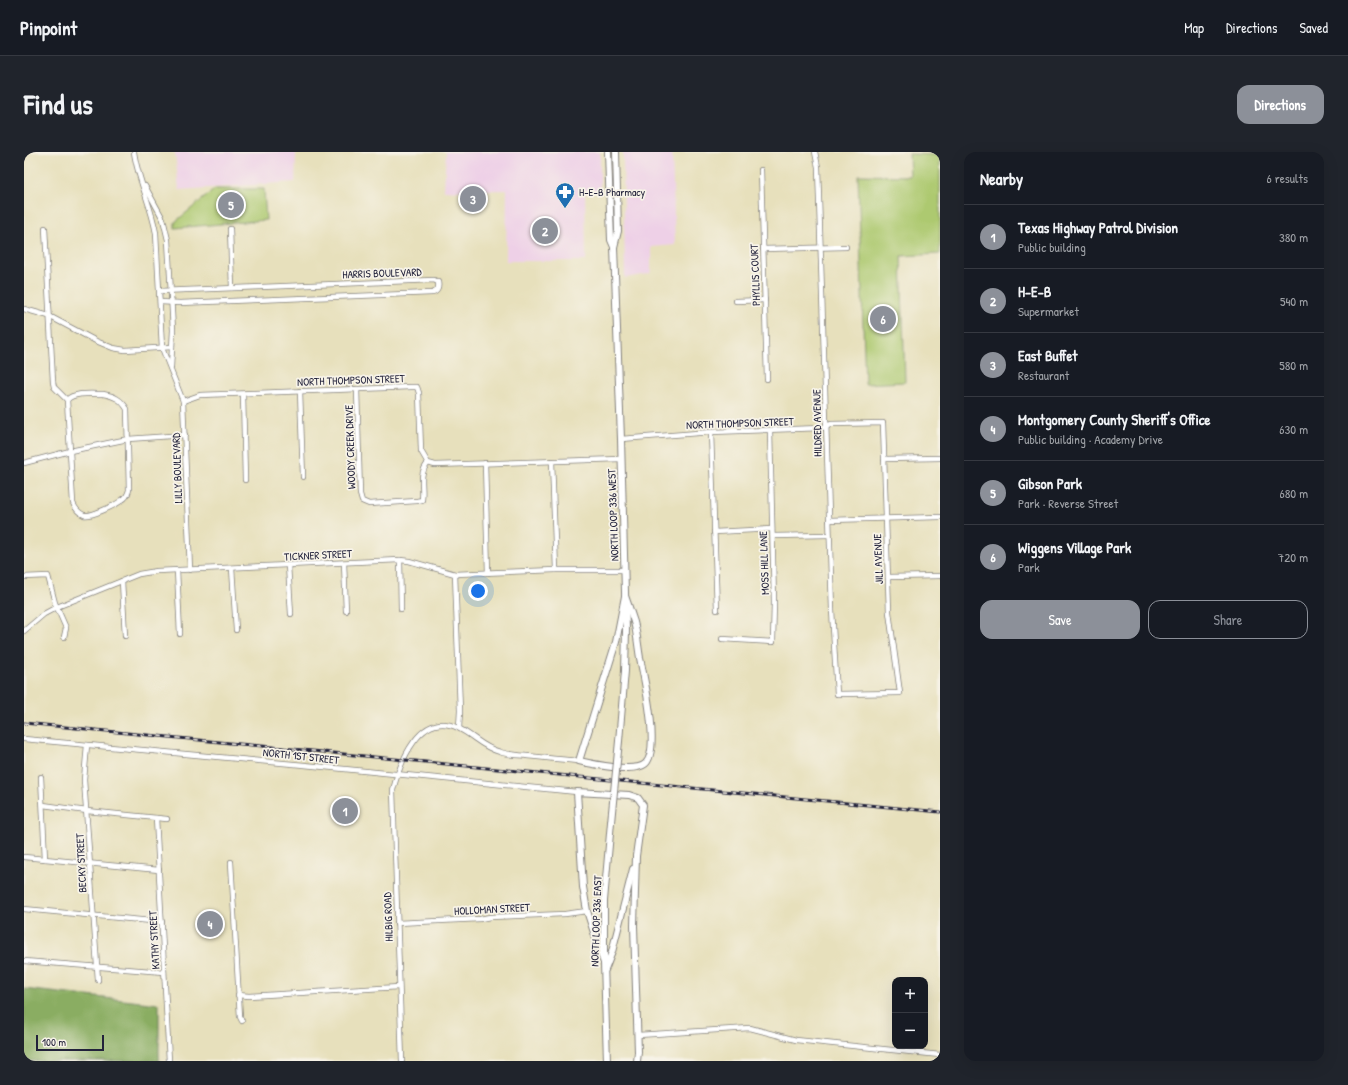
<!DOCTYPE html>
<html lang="en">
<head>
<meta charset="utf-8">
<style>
	:root { --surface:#171b24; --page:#20242c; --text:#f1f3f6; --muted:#9ea1a6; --line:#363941; --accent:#8c9099 }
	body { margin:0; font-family:"Patrick Hand",sans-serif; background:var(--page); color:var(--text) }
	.controls { position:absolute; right:12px; bottom:12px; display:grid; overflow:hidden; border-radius:8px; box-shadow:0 4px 16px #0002 }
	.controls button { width:36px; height:36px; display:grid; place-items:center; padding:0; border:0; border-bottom:1px solid var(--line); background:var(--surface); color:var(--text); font:20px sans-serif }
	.scale { position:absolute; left:12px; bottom:10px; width:68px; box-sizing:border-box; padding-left:4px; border:2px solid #22223b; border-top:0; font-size:11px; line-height:14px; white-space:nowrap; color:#22223b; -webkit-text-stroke:3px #f7f3e8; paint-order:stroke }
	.you { position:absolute; left:454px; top:439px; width:14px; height:14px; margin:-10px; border:3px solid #fff; border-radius:50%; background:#1a73e8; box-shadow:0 0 0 6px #1a73e833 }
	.badge { display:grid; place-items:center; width:26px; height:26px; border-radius:50%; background:var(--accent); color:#fff; font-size:13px; font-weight:700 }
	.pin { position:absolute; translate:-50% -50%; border:2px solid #fff; box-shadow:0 1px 4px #0006 }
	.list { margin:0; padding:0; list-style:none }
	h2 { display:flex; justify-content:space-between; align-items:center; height:52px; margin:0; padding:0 16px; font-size:17px }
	h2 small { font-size:13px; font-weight:400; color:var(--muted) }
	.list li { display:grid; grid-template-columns:26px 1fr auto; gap:12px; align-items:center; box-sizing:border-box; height:64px; padding:0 16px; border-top:1px solid var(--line) }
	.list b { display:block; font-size:15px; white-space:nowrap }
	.list p { margin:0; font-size:13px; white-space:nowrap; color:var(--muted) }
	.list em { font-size:13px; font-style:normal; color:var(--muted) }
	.actions { display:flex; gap:8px; padding:12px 16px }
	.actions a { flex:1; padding:9px 0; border:1px solid var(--accent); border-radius:12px; text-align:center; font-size:14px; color:var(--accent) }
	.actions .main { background:var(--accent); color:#fff }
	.map { position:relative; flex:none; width:916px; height:909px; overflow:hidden; border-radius:12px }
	header { display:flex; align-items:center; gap:24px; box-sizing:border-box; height:56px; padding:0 20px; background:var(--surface); border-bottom:1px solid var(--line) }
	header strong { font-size:19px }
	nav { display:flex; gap:22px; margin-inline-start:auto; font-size:14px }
	.intro { display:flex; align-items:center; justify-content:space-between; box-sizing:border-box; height:96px; padding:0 24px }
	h1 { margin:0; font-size:28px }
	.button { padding:10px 18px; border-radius:12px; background:var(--accent); color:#fff; font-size:14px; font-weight:700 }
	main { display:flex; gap:24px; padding:0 24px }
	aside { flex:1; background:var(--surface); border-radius:12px; box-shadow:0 4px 16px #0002 }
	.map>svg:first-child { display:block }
	.built { fill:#eed0e7 }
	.green { fill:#adc96f; stroke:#687655 }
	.forest { fill:#8aad62; stroke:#56684e }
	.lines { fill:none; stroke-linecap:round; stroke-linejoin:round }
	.minor-casing { stroke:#84817c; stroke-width:6 }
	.major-casing { stroke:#84817c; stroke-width:8 }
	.minor { stroke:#fff; stroke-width:4.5 }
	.major { stroke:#fff; stroke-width:6 }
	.rail-casing { stroke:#22223b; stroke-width:3 }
	.rail { stroke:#f7f3e8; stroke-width:1.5; stroke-dasharray:4.5; stroke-linecap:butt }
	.major-bridge-casing { stroke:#84817c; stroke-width:8; stroke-linecap:butt }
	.major-bridge { stroke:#fff; stroke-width:6 }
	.labels { text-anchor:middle; stroke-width:3.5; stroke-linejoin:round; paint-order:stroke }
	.poi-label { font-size:11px; fill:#22223b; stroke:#f7f3e8; text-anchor:start }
	.street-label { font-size:11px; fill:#22223b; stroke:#f7f3e8 }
</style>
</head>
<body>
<header>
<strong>Pinpoint</strong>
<nav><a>Map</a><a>Directions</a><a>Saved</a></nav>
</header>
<div class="intro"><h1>Find us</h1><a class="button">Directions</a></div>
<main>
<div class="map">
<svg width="916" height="909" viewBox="0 0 916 909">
	<rect width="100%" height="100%" fill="#f7f3e8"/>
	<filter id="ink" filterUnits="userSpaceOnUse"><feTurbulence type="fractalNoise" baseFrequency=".025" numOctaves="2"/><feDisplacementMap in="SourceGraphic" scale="8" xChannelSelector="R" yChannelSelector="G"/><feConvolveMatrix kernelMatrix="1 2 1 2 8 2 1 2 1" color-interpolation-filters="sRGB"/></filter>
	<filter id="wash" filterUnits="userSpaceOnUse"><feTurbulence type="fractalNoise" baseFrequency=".012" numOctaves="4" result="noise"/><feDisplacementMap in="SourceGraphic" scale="16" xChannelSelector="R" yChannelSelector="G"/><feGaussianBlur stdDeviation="0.9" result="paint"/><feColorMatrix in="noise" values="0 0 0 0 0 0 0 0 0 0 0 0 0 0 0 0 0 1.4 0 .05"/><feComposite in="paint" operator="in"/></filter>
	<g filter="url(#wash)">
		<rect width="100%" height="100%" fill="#e7e0bc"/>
		<g class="built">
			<polygon points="151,0 272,0 271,30 155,38"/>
			<polygon points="422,0 576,0 576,38 561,39 562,109 482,109 483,38 420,39"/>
			<polygon points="599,0 648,0 651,93 627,95 627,120 624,122 601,126"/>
		</g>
		<g class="green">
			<polygon points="885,2 916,3 916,102 877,104 881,230 841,232 834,23 886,24"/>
			<polygon points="191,37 240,37 242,68 151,76 151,70"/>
		</g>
		<polygon class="forest" points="0,837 135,852 135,909 0,909"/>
	</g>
	<g filter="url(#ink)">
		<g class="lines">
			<g class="minor-casing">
				<g id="minor">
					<path d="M110,0c4,28 17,53 22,81l6,115 21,53 7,169"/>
					<polyline points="737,18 743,227"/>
					<polyline points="121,34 139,67 144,88 149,178 147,215"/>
					<polyline points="21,76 29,230 30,235 43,248"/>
					<polyline points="206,77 208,136"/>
					<polyline points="739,97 822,95"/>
					<path d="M136,139l274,-11 4,2c1,5 0,10 -6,11l-252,10 -20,-1"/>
					<polyline points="712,149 741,148"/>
					<polyline points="0,157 25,164 72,189 89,196 101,198 148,195"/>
					<path d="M333,237l3,105 2,7 7,3 48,-3 5,-1c2,-14 -4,-26 6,-37"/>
					<polyline points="276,239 279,325"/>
					<path d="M79,242c11,2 18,5 24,15l2,81c-1,4 -3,8 -7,10 -6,5 -31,17 -38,15 -5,-2 -9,-7 -11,-12l-6,-103c7,-8 25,-6 36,-6z"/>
					<polyline points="219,242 221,328"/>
					<polyline points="159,249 176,243 387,235 393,235 395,241 397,299 404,311 411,313 597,307"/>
					<polyline points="687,280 693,458"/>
					<polyline points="597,287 687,280 798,276 807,272 859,271 865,460 876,541 813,542 808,458 794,15 791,0"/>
					<polyline points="860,307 916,306"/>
					<polyline points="528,309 532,418"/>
					<polyline points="0,311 46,299 104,287 161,283"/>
					<polyline points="461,311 464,421"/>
					<polyline points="805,368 916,365"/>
					<polyline points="690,380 748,377"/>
					<polyline points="749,384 805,383"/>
					<polyline points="376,408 377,457"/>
					<polyline points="320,411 322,459"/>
					<polyline points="264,413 267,462"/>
					<polyline points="208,416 212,478"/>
					<polyline points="153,418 156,482"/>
					<polyline points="431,422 436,559 435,576"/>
					<polyline points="0,425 24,424 31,451 42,476 40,485"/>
					<polyline points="864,425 916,424"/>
					<polyline points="98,429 101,484"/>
					<polyline points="0,479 20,462 33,455 115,422 133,419 376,408 385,409 431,422 532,418 600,418"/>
					<polyline points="698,487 749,490 750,450 746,278"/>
					<polyline points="0,587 280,613 553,640"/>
					<polyline points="63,593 60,628 74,828"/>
					<polyline points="17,625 21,707"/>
					<polyline points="19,653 63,659 143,667"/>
					<polyline points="132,666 145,909"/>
					<polyline points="0,705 135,718"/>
					<polyline points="207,710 216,865 218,869"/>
					<polyline points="0,757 138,770"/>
					<polyline points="373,771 456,767 466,765 541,762 563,759"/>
					<polyline points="0,809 140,820"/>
					<polyline points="214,843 225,844 375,835"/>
					<polyline points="614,883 726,876 772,888 916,903"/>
					<path d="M378,909l-9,-271c7,-27 27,-81 65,-62 15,7 25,20 42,24 9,3 18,3 27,4 18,2 35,4 52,5"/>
				</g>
			</g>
			<g class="major-casing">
				<g id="major">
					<polyline points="584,0 587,88 590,95"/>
					<polyline points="592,0 594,79 590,95 597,287 602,478 601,519 595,589"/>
					<path d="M601,444c3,8 6,17 9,26 3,11 4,24 6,36 4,20 21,93 5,106 -11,9 -53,0 -66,-3l37,-119z"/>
					<polyline points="580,811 563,759 559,735 553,640 605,643 614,646 619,653 612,704 610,774 614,900 613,909"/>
					<polyline points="581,818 588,800 609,717"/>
					<polyline points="583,909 580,811 580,749 587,670"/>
				</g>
			</g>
			<use href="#minor" class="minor"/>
			<use href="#major" class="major"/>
			<g class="rail-casing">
				<polyline id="rail" points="0,571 916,660"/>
			</g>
			<use href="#rail" class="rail"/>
			<g class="major-bridge-casing">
				<polyline id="major-bridge" points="587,670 595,589"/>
			</g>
			<use href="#major-bridge" class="major-bridge"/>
		</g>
	</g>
	<defs>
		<g id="pharmacy-pin" transform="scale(1)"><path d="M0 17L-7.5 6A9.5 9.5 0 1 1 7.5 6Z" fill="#1f6fb2" stroke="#f7f3e8"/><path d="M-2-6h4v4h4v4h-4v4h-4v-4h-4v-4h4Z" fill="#fff"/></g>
	</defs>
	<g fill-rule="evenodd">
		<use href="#pharmacy-pin" x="541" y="40"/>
	</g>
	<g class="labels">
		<g class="poi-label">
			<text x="555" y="44">H-E-B Pharmacy</text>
		</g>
		<g class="street-label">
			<text transform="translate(358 121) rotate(-2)" y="4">HARRIS BOULEVARD</text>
			<text transform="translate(731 123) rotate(-92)" y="4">PHYLLIS COURT</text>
			<text transform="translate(327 228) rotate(-2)" y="4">NORTH THOMPSON STREET</text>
			<text transform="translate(716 271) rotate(-2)" y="4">NORTH THOMPSON STREET</text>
			<text transform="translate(793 271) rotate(-91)" y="4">HILDRED AVENUE</text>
			<text transform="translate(326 295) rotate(-92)" y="4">WOODY CREEK DRIVE</text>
			<text transform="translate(153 316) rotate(-92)" y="4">LILLY BOULEVARD</text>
			<text transform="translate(589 363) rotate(-92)" y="4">NORTH LOOP 336 WEST</text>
			<text transform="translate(294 403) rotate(-3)" y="4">TICKNER STREET</text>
			<text transform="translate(854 407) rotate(-92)" y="4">JILL AVENUE</text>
			<text transform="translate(740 411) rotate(-92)" y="4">MOSS HILL LANE</text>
			<text transform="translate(277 604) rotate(6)" y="4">NORTH 1ST STREET</text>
			<text transform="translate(57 711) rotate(-93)" y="4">BECKY STREET</text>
			<text transform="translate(468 757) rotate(-3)" y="4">HOLLOMAN STREET</text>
			<text transform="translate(364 765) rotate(-92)" y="4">HILBIG ROAD</text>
			<text transform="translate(572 769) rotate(-88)" y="4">NORTH LOOP 336 EAST</text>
			<text transform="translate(130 788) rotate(-93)" y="4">KATHY STREET</text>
		</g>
	</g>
</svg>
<div class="controls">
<button>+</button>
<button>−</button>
</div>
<div class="scale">100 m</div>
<div class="you"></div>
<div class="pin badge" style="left:321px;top:659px">1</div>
<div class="pin badge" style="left:521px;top:79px">2</div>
<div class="pin badge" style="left:449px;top:47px">3</div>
<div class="pin badge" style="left:186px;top:772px">4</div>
<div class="pin badge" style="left:207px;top:53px">5</div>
<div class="pin badge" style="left:859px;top:167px">6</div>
</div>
<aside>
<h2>Nearby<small>6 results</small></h2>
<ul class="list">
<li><span class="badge">1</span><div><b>Texas Highway Patrol Division</b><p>Public building</p></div><em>380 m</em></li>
<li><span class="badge">2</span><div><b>H-E-B</b><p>Supermarket</p></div><em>540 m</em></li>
<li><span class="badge">3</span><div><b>East Buffet</b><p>Restaurant</p></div><em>580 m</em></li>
<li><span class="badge">4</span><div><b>Montgomery County Sheriff's Office</b><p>Public building · Academy Drive</p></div><em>630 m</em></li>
<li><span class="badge">5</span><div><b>Gibson Park</b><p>Park · Reverse Street</p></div><em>680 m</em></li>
<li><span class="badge">6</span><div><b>Wiggens Village Park</b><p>Park</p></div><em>720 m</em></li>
</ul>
<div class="actions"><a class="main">Save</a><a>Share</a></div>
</aside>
</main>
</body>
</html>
